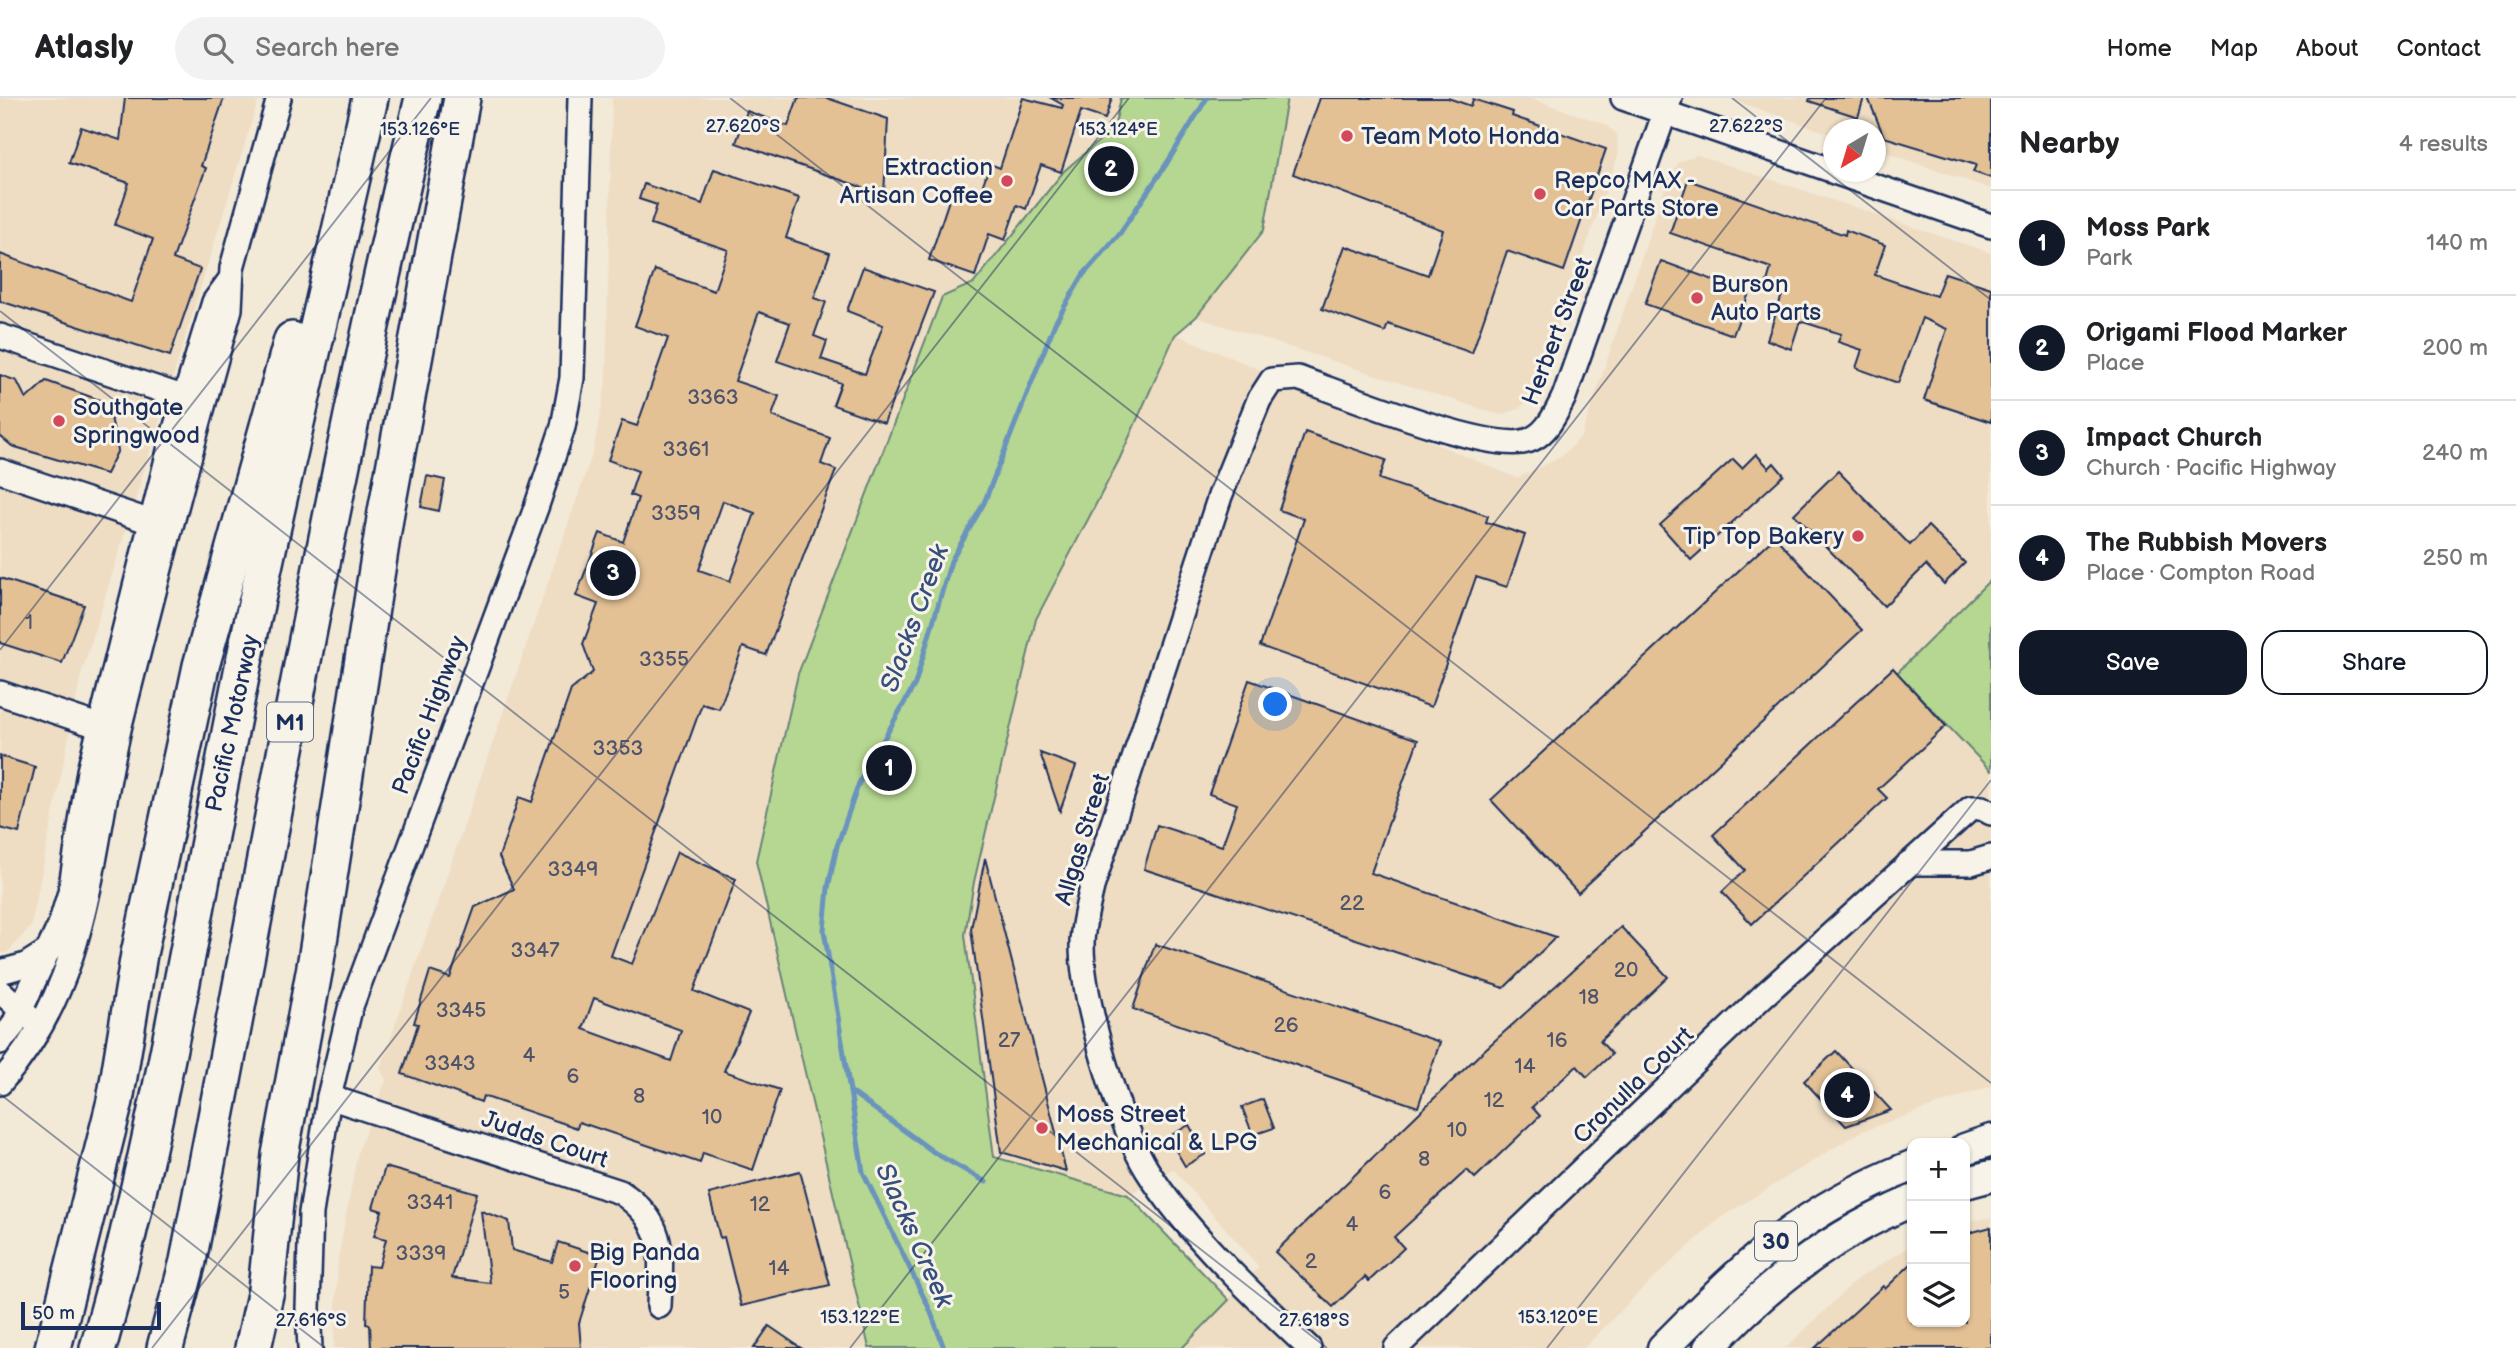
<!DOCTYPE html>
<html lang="en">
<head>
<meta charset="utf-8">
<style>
	:root { --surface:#fff; --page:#f2f2f2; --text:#202124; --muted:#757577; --line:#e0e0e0; --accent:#111827 }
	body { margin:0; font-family:"Balsamiq Sans",sans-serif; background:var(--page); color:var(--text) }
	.controls { position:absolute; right:21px; bottom:21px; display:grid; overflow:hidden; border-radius:14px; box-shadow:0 2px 5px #0004 }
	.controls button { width:63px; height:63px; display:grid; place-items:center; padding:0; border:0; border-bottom:2px solid var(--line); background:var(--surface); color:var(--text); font:35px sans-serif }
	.compass { position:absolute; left:1823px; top:21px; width:63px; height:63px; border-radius:50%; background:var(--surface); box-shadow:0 2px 5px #0004; rotate:218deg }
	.scale { position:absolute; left:21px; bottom:18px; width:140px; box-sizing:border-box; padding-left:7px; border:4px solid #1b2f5e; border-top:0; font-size:19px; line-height:24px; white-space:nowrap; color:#1b2f5e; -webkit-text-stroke:5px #f7f3e8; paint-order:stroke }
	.you { position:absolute; left:1276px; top:607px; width:24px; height:24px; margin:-18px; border:5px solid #fff; border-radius:50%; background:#1a73e8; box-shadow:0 0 0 10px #1a73e833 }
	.badge { display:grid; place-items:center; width:46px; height:46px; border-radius:50%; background:var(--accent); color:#fff; font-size:23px; font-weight:700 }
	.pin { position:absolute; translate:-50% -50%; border:4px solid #fff; box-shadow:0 2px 7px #0006 }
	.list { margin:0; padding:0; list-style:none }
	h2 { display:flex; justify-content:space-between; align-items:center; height:91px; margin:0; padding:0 28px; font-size:30px }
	h2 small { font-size:23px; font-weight:400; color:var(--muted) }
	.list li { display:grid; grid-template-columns:46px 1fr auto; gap:21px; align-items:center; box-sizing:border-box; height:105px; padding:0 28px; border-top:2px solid var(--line) }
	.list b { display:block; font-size:26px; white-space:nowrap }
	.list p { margin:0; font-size:23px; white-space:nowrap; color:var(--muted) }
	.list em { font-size:23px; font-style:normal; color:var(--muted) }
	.actions { display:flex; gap:14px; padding:21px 28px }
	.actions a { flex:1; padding:16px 0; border:2px solid var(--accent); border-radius:21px; text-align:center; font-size:24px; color:var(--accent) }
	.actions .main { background:var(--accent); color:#fff }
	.icon { flex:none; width:38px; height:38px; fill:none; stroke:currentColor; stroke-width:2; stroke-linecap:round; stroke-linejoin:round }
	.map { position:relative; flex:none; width:1991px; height:1250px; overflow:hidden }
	header { display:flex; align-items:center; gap:42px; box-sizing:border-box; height:98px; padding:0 35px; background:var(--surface); border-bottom:2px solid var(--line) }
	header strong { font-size:33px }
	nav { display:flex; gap:38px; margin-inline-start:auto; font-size:24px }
	.search { width:490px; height:63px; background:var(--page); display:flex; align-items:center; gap:18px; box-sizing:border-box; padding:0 24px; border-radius:38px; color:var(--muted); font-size:26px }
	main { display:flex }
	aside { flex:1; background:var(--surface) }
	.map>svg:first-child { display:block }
	.built { fill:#eeddc3 }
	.green { fill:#b5d791; stroke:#688378; stroke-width:2 }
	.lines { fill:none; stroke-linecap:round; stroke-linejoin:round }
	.stream { stroke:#6a93bd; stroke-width:5 }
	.building { fill:#e3c195; stroke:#1b2f5e; stroke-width:2; fill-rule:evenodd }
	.minor-casing { stroke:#1b2f5e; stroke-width:28 }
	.major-casing { stroke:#1b2f5e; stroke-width:35 }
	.highway-casing { stroke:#1b2f5e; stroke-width:40 }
	.minor { stroke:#f7f3e8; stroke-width:23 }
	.major { stroke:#f7f3e8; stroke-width:30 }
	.highway { stroke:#f7f3e8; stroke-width:35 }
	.ticks { fill:none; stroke:#1b2f5e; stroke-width:2; stroke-opacity:0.45 }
	.poi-dot { fill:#d1495b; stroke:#f7f3e8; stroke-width:2.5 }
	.labels { text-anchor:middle; stroke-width:6; stroke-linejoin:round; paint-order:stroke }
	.number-label { font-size:21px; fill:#4d546c }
	.shield { fill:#f7f3e8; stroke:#5d6a87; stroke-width:2 }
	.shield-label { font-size:23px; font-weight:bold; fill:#1b2f5e }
	.poi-label { font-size:24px; fill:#1b2f5e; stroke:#f7f3e8; text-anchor:start }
	.street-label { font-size:24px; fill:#1b2f5e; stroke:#f7f3e8 }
	.water-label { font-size:26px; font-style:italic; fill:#35507e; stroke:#f7f3e8 }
	.ticks-label { font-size:18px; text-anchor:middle; fill:#1b2f5e; stroke:#f7f3e8; stroke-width:6; stroke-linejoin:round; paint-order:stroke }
</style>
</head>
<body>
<header>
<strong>Atlasly</strong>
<div class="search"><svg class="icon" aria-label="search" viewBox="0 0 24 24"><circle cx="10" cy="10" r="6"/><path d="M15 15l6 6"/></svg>Search here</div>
<nav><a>Home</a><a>Map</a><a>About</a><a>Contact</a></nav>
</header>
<main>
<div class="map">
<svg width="1991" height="1250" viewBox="0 0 1991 1250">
	<rect width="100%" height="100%" fill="#f3e9d7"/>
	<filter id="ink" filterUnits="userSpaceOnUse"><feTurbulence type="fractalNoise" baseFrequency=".0143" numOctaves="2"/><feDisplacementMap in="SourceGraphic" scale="14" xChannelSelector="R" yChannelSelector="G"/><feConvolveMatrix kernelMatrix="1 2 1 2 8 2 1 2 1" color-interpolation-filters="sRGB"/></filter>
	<g filter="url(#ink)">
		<g class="built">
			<polygon points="0,0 259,0 81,577 31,828 7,855 0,855"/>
			<polygon points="612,0 1121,0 1114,30 1064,73 974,185 942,199 798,576 756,763 869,1250 334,1250 338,1161 358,1053 386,982 380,971 593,354 606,285"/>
			<polygon points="1287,0 1530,0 1604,26 1617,36 1618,58 1535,294 1519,311 1500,317 1196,219 1264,132"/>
			<polygon points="1728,0 1991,0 1991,91 1876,51 1876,32 1834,32 1833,37"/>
			<polygon points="1697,57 1991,155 1991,481 1897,575 1991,673 1991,988 1860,1034 1720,1120 1642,1191 1584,1250 1182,1250 1259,1169 1173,1071 1128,1097 994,1059 965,838 974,784 1036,521 1119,362 1175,236 1517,380 1561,359 1581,339 1667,84 1679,64"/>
			<polygon points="1991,1120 1991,1250 1786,1250 1856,1182 1912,1147 1912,1224 1965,1224 1965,1123"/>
		</g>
		<g class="green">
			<polygon points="1121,0 1287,0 1264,132 1196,219 1175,237 1119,362 1036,521 974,784 965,837 994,1059 1128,1097 1229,1202 1182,1250 869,1250 756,763 798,576 942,199 974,185 1064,73 1114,30"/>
			<polygon points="1991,481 1991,673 1897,575"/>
		</g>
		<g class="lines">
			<g class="stream">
				<polyline points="850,993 935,1055 986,1084"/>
				<polyline points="944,1250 930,1212 863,1074 824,832 828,790 837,748 859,685 915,586 951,463 984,405 1055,225 1083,177 1120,135 1167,65 1207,0"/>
			</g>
		</g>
		<g class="building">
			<polygon points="125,0 224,0 201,68 206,70 173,161 200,171 170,258 0,203 0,156 131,204 153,141 115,127 129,85 69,65 81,29 120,42"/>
			<polygon points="798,0 827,0 888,21 884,97 736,45 747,13 788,28"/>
			<polygon points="1023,0 1062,10 1063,7 1051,0 1112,0 1105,21 1081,13 1061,74 1041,67 1026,111 1017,107 1005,142 989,136 975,178 929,162 954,87 980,95 990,66 1000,70"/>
			<polygon points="1320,0 1448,0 1471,8 1473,1 1513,14 1512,18 1606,51 1564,173 1507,153 1472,255 1388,226 1385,234 1322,211 1345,148 1428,177 1443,132 1293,76"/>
			<polygon points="1810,0 1864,0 1858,19 1809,3"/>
			<polygon points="1868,0 1991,0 1991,80 1973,74 1976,67 1884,39"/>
			<path d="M714,71l85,29 -13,40 44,15 -16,45 12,4 -12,34 13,5 -6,18 44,15 18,-49 -36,-14 16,-44 71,25 -50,131 -51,-18 8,-22 -64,-22 13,-38 -31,-11 -24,69 44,15 -7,20 58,22 -9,26 15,6 -70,185 -23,-8 -24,62 -17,-5 -91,252 21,8 45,-112 59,27 -42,112 55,22 -25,58 56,19 -27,80 -50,-17 -3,10 -121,-41 -2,6 -94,-32 -2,6 -79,-28 16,-50 -4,-1 16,-52 20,7 25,-71 39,-18 -15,-32 20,-60 13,5 39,-112 22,-18 -10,-28 15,-40 -22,-8 24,-63 23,9 15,-44 -8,-3 8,-24 -30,-11 14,-39 15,5 31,-88 -33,-12 20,-56 59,21 14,-41 -77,-26 6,-19 -18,-6 5,-15 58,20zM723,403l32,12 -25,68 -31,-11zM594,900l87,32 -10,31 -88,-32z"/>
			<polygon points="1688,82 1845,137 1846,132 1885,147 1875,177 1936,198 1945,175 1991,190 1991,324 1924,302 1947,231 1922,220 1898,285 1856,270 1862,252 1838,244 1841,236 1800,223 1791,251 1767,242 1784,191 1767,184 1771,170 1670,135"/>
			<polygon points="1661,163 1749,195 1733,237 1645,206"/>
			<polygon points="0,277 17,283 26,301 46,283 108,305 118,352 106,376 12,348 0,338"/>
			<polygon points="1305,334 1386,362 1379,381 1488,418 1486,424 1525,437 1507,489 1476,479 1431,609 1260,548 1304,421 1279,412"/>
			<polygon points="1756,356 1769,370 1774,365 1784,377 1691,462 1660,427 1733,361 1742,370"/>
			<polygon points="1838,373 1910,447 1928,428 1965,465 1944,486 1926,467 1884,508 1794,416"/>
			<polygon points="427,378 445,382 439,413 421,409"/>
			<polygon points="1775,439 1862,532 1578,795 1491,702"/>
			<polygon points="0,480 84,507 62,565 0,545"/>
			<polygon points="1893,570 1946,628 1878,691 1887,700 1752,826 1722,794 1745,772 1713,737"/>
			<polygon points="1249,582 1418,642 1371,775 1556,839 1504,890 1144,771 1157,727 1222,748 1237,706 1209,696"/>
			<polygon points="1040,655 1076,668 1060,713"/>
			<polygon points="0,658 35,669 19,735 0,730"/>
			<polygon points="985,760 1066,1073 1001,1054 971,831"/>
			<polygon points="1621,829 1668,879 1600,943 1612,956 1587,979 1577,968 1532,1009 1540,1018 1475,1080 1467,1072 1394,1139 1404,1150 1369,1183 1365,1179 1333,1209 1275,1154 1481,955"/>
			<polygon points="1155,846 1440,944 1418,1009 1133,911"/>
			<polygon points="1836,953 1891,1012 1846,1028 1804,983"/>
			<polygon points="1263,1001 1274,1030 1253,1037 1242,1009"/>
			<polygon points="1189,1027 1206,1056 1185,1068 1168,1039"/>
			<polygon points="385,1069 477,1095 452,1180 490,1185 481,1113 509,1123 512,1152 552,1164 558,1144 600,1158 579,1225 581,1250 371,1250 370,1227 366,1226 368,1168 379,1169 386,1141 374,1138 382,1113 373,1110"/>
			<polygon points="800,1073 830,1187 741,1208 724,1139 720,1140 709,1096"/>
			<polygon points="1991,1129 1991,1250 1815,1250 1883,1188 1885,1191 1912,1165 1912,1224 1965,1224 1965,1136"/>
			<polygon points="769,1228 801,1250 754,1250"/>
		</g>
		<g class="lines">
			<g class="minor-casing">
				<g id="minor">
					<polyline points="1623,0 1834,73"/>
					<polyline points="1834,74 1991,128"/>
					<polyline points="0,238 197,304"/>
					<polyline points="0,373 151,424"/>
					<polyline points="0,595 113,633"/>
					<polyline points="1909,765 1971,765 1991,759"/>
					<polyline points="0,874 26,867 51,851"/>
					<polyline points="0,893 30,920"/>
					<polyline points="0,944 13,928 60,827 70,794 89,673 172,341 214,204 230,182"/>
					<path d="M0,985c92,-103 90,-232 120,-358 35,-139 71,-278 110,-416l2,-41 47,-170"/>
					<path d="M329,999l291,95c48,31 41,64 39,114"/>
					<polyline points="310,1250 308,1210 311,1115 329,999 350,911 536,410 563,329 572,280 580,0"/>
					<path d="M1309,1250c-53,-50 -124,-117 -162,-178 -28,-45 -65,-171 -65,-225 0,-19 6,-39 10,-58l128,-391 39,-96 13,-20 26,-2c48,17 180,71 224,64 23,-3 33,-27 42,-45l106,-299"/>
					<polyline points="1396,1250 1763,898 1971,710 1982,710 1991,715"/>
				</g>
			</g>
			<g class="major-casing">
				<g id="major">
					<polyline points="1965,1051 1991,1042"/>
					<polyline points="1965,1085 1991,1078"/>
					<path d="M1663,1250c83,-84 137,-138 249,-182"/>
					<path d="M1709,1250c56,-62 125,-114 203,-147"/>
				</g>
			</g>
			<g class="highway-casing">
				<g id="highway">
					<polyline points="53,1250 115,1003 139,856 201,568 292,242"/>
					<path d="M98,1250c62,-218 97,-444 142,-666 39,-196 87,-389 130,-584"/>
					<path d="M165,1250l23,-87c77,-389 142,-778 235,-1163"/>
					<polyline points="253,1250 266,1192 280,1057 315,869 386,414 462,0"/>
				</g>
			</g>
			<use href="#minor" class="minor"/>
			<use href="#major" class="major"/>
			<use href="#highway" class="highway"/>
		</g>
	</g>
	<path class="ticks" d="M730,0l1261,985M1732,0l259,202M0,213l1327,1037M0,552l431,-552M0,996l325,254M152,1250l977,-1250M850,1250l976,-1250M1547,1250l444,-568"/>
	<g class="poi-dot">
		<circle cx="1347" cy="38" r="7"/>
		<circle cx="1007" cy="83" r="7"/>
		<circle cx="1540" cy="96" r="7"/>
		<circle cx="1697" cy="200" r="7"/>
		<circle cx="59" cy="323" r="7"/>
		<circle cx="1858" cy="438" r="7"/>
		<circle cx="1042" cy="1030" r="7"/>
		<circle cx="575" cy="1168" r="7"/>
	</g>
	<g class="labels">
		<g class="number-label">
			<text x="713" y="306">3363</text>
			<text x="686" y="358">3361</text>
			<text x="676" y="422">3359</text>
			<text x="29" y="531">1</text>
			<text x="664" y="568">3355</text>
			<text x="618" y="657">3353</text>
			<text x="573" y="778">3349</text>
			<text x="1352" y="812">22</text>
			<text x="535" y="859">3347</text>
			<text x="1626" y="879">20</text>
			<text x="1589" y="906">18</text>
			<text x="461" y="919">3345</text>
			<text x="1286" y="934">26</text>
			<text x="1009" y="949">27</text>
			<text x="1557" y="949">16</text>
			<text x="529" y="964">4</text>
			<text x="450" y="972">3343</text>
			<text x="1525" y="975">14</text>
			<text x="573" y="985">6</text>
			<text x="639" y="1005">8</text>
			<text x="1494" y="1009">12</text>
			<text x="712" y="1026">10</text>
			<text x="1457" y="1039">10</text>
			<text x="1424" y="1068">8</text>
			<text x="1385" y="1101">6</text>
			<text x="430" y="1111">3341</text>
			<text x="760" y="1113">12</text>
			<text x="1352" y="1133">4</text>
			<text x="421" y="1162">3339</text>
			<text x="1311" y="1170">2</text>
			<text x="779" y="1177">14</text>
			<text x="564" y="1201">5</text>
		</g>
		<g class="shield">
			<rect x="267" y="604.5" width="46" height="39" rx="5"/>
			<rect x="1755" y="1123.5" width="42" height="39" rx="5"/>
		</g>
		<g class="shield-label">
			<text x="290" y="632">M1</text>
			<text x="1776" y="1151">30</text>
		</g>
		<g class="poi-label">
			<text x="1361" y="46">Team Moto Honda</text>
			<text x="993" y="77" text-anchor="end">Extraction<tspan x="993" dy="28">Artisan Coffee</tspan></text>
			<text x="1554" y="90">Repco MAX -<tspan x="1554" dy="28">Car Parts Store</tspan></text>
			<text x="1711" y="194">Burson<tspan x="1711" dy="28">Auto Parts</tspan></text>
			<text x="73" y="317">Southgate<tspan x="73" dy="28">Springwood</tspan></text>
			<text x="1844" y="446" text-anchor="end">Tip Top Bakery</text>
			<text x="1056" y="1024">Moss Street<tspan x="1056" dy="28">Mechanical &amp; LPG</tspan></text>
			<text x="589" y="1162">Big Panda<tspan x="589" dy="28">Flooring</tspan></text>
		</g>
		<g class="street-label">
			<text transform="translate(1557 233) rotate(-69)" y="8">Herbert Street</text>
			<text transform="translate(429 617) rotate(-69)" y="8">Pacific Highway</text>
			<text transform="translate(232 625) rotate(-78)" y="8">Pacific Motorway</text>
			<text transform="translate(1082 741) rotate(-73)" y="8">Allgas Street</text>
			<text transform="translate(1633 987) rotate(-44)" y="8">Cronulla Court</text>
			<text transform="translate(545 1041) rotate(19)" y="8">Judds Court</text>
		</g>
		<g class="water-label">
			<text transform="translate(914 520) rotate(-70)" y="9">Slacks Creek</text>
			<text transform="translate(915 1137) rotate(66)" y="9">Slacks Creek</text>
		</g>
	</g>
	<g class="ticks-label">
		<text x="743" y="34">27.620°S</text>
		<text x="1746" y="34">27.622°S</text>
		<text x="420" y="37">153.126°E</text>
		<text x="1118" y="37">153.124°E</text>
		<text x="860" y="1225">153.122°E</text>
		<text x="1558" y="1225">153.120°E</text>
		<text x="311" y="1228">27.616°S</text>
		<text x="1314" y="1228">27.618°S</text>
	</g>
</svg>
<div class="controls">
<button>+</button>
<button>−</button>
<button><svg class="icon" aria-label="layers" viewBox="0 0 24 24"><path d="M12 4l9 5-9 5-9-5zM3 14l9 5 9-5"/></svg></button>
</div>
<svg class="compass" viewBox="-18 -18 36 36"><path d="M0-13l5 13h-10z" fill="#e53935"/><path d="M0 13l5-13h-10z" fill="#757577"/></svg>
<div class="scale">50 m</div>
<div class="you"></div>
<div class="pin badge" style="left:889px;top:670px">1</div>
<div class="pin badge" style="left:1111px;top:71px">2</div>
<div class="pin badge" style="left:613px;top:475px">3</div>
<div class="pin badge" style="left:1847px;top:997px">4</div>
</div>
<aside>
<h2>Nearby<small>4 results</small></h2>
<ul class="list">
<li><span class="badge">1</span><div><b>Moss Park</b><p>Park</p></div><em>140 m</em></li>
<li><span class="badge">2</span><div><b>Origami Flood Marker</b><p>Place</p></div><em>200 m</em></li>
<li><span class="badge">3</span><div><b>Impact Church</b><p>Church · Pacific Highway</p></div><em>240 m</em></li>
<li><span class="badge">4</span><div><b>The Rubbish Movers</b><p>Place · Compton Road</p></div><em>250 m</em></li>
</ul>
<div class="actions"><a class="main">Save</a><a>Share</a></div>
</aside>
</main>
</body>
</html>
